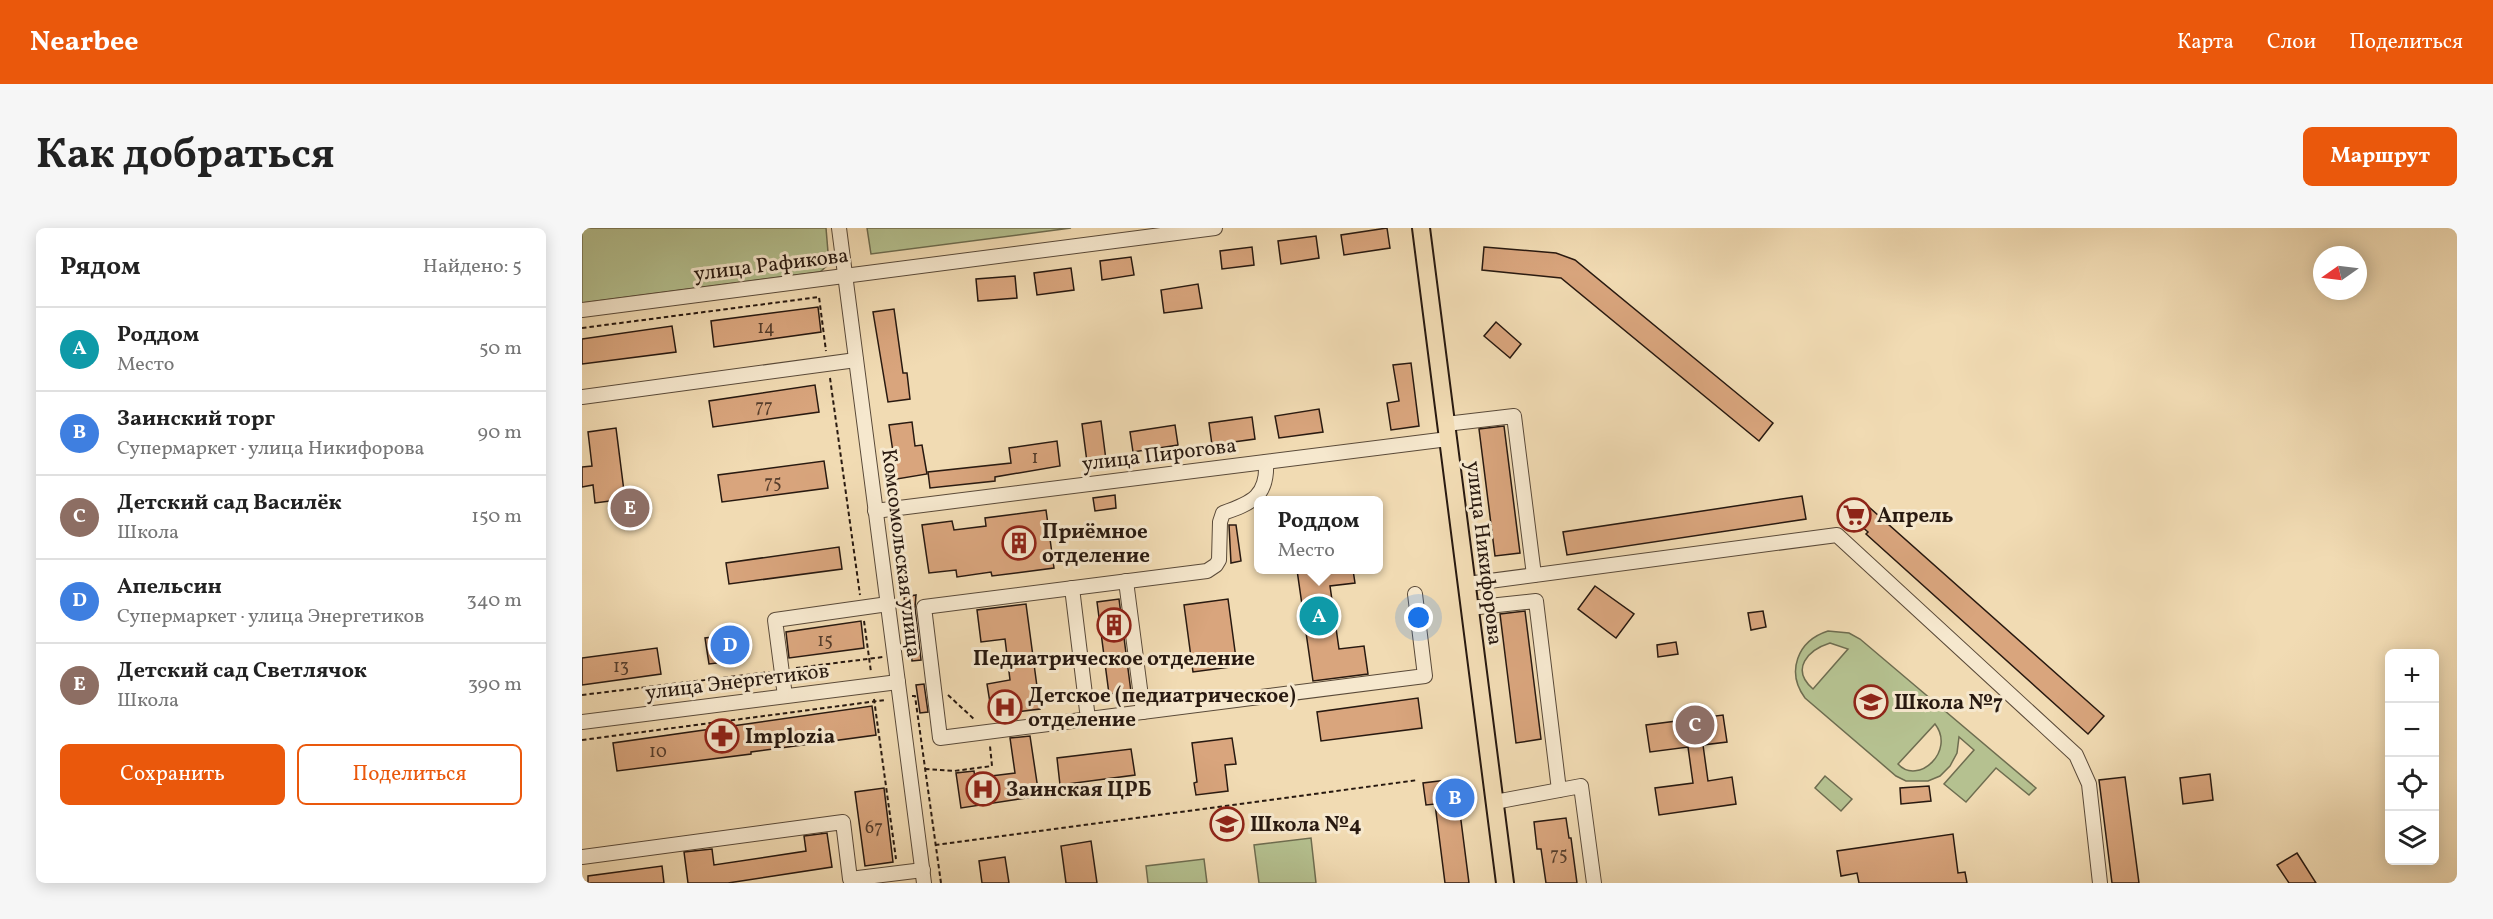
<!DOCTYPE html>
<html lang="ru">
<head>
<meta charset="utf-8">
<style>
	:root { --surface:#fff; --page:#f6f6f6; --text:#222; --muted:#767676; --line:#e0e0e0; --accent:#ea580c }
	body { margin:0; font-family:Vollkorn,serif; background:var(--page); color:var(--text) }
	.controls { position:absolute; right:18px; bottom:18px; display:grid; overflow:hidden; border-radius:9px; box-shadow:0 3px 15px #0003 }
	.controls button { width:54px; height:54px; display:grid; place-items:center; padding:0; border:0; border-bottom:2px solid var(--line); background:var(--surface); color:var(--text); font:30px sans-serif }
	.compass { position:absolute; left:1731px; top:18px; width:54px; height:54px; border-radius:50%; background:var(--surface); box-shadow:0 3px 15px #0003; rotate:256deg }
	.you { position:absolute; left:837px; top:390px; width:21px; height:21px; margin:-15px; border:4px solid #fff; border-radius:50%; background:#1a73e8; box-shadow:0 0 0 9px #1a73e833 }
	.badge { display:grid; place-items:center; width:39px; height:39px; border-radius:50%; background:var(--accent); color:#fff; font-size:20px; font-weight:700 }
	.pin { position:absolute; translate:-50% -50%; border:3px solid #fff; box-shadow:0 2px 6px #0006 }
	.popup { position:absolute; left:672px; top:268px; width:129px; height:78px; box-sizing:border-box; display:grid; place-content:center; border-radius:9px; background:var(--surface); filter:drop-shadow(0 2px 4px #0005); font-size:20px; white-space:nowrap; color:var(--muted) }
	.popup b { font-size:22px; color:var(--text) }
	.popup::after { content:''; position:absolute; left:50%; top:100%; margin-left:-12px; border:12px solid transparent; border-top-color:var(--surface) }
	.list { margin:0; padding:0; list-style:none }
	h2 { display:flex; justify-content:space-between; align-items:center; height:78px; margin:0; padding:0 24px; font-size:26px }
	h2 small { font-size:20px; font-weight:400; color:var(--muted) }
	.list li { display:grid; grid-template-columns:39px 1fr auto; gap:18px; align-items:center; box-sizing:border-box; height:84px; padding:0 24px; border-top:2px solid var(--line) }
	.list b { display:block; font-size:22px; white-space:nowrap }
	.list p { margin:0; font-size:20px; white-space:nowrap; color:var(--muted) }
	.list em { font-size:20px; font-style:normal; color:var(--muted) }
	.actions { display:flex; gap:12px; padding:18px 24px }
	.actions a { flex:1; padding:14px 0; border:2px solid var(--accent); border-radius:9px; text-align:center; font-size:21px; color:var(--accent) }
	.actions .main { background:var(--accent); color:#fff }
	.icon { flex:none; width:33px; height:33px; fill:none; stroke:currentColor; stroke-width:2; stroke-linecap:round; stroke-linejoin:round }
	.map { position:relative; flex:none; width:1875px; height:655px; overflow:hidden; border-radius:9px }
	header { display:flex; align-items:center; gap:36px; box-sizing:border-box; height:84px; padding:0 30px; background:var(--accent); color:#fff }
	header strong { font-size:28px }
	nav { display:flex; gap:33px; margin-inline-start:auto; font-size:21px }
	.intro { display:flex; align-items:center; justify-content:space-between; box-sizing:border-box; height:144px; padding:0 36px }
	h1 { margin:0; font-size:42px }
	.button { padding:15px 27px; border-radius:9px; background:var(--accent); color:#fff; font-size:21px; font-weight:700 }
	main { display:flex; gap:36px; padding:0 36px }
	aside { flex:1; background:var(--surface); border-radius:9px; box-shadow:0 3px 15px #0003 }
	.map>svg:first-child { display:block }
	.green { fill:#b5c190; stroke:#6e6d50; stroke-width:1.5; fill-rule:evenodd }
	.building { fill:#d9a57d; stroke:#281910; stroke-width:1.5 }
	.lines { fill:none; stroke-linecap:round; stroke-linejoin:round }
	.minor-casing { stroke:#5a4a39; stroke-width:16 }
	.major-casing { stroke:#281910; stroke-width:20 }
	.path { stroke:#281910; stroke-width:2; stroke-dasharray:4.5 3; stroke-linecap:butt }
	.minor { stroke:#f6e8ce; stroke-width:14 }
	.major { stroke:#f1dbb3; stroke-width:16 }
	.labels { text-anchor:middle; stroke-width:6; stroke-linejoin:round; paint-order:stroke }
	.number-label { font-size:18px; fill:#543c2b }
	.street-label { font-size:21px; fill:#281910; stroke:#f6e8ce }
	.poi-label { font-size:21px; font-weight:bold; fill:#281910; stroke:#f6e8ce; text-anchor:start }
</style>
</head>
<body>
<header>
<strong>Nearbee</strong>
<nav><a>Карта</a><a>Слои</a><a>Поделиться</a></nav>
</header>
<div class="intro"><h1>Как добраться</h1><a class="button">Маршрут</a></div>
<main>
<aside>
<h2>Рядом<small>Найдено: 5</small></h2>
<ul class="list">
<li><span class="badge" style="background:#0f9aa8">A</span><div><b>Роддом</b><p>Место</p></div><em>50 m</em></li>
<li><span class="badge" style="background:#3f7fe0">B</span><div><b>Заинский торг</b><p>Супермаркет · улица Никифорова</p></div><em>90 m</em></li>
<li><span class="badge" style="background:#8d6e63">C</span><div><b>Детский сад Василёк</b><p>Школа</p></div><em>150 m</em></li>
<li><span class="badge" style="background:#3f7fe0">D</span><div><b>Апельсин</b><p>Супермаркет · улица Энергетиков</p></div><em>340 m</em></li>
<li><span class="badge" style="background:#8d6e63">E</span><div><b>Детский сад Светлячок</b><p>Школа</p></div><em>390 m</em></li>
</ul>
<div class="actions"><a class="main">Сохранить</a><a>Поделиться</a></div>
</aside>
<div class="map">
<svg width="1875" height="655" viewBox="0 0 1875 655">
	<rect width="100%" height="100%" fill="#f1dbb3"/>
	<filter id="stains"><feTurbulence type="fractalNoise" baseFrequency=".00333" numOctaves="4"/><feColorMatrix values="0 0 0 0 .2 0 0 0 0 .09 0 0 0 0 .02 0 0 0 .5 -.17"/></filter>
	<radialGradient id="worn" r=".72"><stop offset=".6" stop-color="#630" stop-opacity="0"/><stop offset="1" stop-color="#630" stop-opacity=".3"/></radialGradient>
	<g class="green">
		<polygon points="0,0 244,0 247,36 238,44 0,75"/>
		<polygon points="285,0 489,0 289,26"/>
		<path d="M1246,403l21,2 11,6 176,149 -7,7 -33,-27 -30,34 -22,-18 30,-34 -15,-13 -2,16 -7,13 -10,10 -12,5h-22l-10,-5 -91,-78c-19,-26 -8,-57 23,-67zM1248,415l18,6 -35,40c-23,-20 -5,-39 17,-46zM1353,496c21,27 -17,62 -37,40z"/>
		<polygon points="1243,548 1270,571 1259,583 1233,560"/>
		<polygon points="729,610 734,655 677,655 672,617"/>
		<polygon points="622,631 625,655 566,655 564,638"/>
	</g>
	<g class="building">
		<polygon points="805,0 808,20 762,27 759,7"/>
		<polygon points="734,8 737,30 699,36 696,13"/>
		<polygon points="670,19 672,37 640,41 638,23"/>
		<polygon points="902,19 974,25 993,32 1191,195 1177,213 979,50 900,42"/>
		<polygon points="549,29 552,47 520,52 518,33"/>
		<polygon points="489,40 492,62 455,67 452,45"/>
		<polygon points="433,48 435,70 396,73 394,51"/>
		<polygon points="616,56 620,80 582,85 579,62"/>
		<polygon points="236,79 239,104 132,119 129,93"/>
		<polygon points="312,81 321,145 325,145 328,171 306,174 291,84"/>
		<polygon points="914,94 939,116 928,130 902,108"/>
		<polygon points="90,98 94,124 0,136 0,111"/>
		<polygon points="829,135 837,198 809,202 805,175 817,173 811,137"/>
		<polygon points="233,157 237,184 131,199 127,173"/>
		<polygon points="737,181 741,204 697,210 693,188"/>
		<polygon points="670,189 673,211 630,217 627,195"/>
		<polygon points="519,193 524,232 505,234 500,196"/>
		<polygon points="330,194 333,218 340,217 345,246 315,251 307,197"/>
		<polygon points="593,197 596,217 551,224 548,204"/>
		<polygon points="922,198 938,325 913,328 897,201"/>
		<polygon points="34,200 43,271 13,275 11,257 0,259 0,239 10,238 6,204"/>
		<polygon points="475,213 478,238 413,249 413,253 348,260 346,244 429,235 427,220"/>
		<polygon points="242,233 246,260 140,274 136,247"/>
		<polygon points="533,267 534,280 513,283 511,270"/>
		<polygon points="1220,268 1224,291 985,327 981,304"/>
		<polygon points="1279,272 1522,488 1506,506 1284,306 1286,304 1267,287"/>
		<polygon points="464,282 472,340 410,348 409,344 375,349 374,342 347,345 340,297 370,293 372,302 404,298 403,290"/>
		<polygon points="647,297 654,297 659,333 649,335"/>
		<polygon points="257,319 260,341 147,356 144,335"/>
		<polygon points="715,342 771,342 773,355 748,358 757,421 782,418 786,446 731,453"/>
		<polygon points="1013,358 1052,386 1034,410 996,381"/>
		<polygon points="334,367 333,380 339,432 330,433 322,369"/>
		<polygon points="537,371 549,464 527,466 515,374"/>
		<polygon points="646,371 655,438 611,444 602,377"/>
		<polygon points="444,376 458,481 410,487 405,456 428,452 423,411 399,414 395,382"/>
		<polygon points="943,383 959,511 934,515 918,386"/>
		<polygon points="1181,383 1184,399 1169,402 1166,385"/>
		<polygon points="279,393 282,420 207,430 204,404"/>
		<polygon points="157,406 160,432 127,436 123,410"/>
		<polygon points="1094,414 1096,426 1076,429 1075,417"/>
		<polygon points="75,420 79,446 0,457 0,430"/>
		<polygon points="342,456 346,484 338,485 334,457"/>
		<polygon points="836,470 840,500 739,513 735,484"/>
		<polygon points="290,478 294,507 169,524 169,526 35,543 31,515"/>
		<polygon points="1141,487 1145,514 1121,517 1126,553 1150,549 1154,576 1077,587 1073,560 1111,555 1106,519 1068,524 1064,497"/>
		<polygon points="448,508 457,568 379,580 374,545 392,543 393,550 433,545 428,510"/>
		<polygon points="650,510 654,536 643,537 646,563 614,567 612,555 615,554 610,515"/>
		<polygon points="549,521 553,547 478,557 475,530"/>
		<polygon points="1628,546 1631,572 1601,576 1598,550"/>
		<polygon points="1543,549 1557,655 1530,655 1517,552"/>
		<polygon points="873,551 877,577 887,655 863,655 853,576 844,577 841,555"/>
		<polygon points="1347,558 1349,573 1319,576 1318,560"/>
		<polygon points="302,560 311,634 283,638 273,564"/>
		<polygon points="984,590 987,610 989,610 995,655 964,655 959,621 955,621 952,594"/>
		<polygon points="245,605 250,639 146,655 106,655 102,624 130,621 132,637 224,623 222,608"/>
		<polygon points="1371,606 1376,645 1383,644 1385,655 1277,655 1275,645 1259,648 1255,623"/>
		<polygon points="509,613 515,655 484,655 479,618"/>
		<polygon points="1715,625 1734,655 1707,655 1695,637"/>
		<polygon points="423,629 427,655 400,655 397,633"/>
		<polygon points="80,638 82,655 6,655 6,648"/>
	</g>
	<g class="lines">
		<g class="minor-casing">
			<g id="minor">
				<polyline points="257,0 342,655"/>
				<polyline points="0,82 633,0"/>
				<polyline points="0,169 274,132"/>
				<polyline points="864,196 932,188 952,347"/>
				<path d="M684,234c2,34 -14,41 -43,51l-3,9 -1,38 -3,5 -9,6 -283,36 16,131 485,-62 -10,-82"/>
				<polyline points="293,283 866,211"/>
				<polyline points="544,353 561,484"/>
				<polyline points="885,356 1255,307 1494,527 1507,556 1518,655"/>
				<polyline points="490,360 506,491"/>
				<polyline points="888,380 954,373 977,562"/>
				<polyline points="203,468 193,392 306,376"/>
				<polyline points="0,494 316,454"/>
				<polyline points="913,574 999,558 1012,655"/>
				<polyline points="0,629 261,594 268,651 341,642"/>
			</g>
		</g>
		<g class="major-casing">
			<polyline id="major" points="839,0 923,655"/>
		</g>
		<g class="path">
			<polyline points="0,100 237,69 244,123"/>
			<polyline points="248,150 278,367"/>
			<polyline points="282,393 289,444"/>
			<polyline points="214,440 301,429"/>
			<polyline points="0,467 188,444"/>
			<polyline points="366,467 393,492"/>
			<polyline points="330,468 333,468 359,655"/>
			<polyline points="292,471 314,631"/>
			<polyline points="0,512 303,472"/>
			<polyline points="343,541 372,543 410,538 408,518"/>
			<polyline points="353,617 836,552"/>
		</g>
		<use href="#minor" class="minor"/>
		<use href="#major" class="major"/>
	</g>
	<defs>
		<g id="supermarket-ring" transform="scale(1.725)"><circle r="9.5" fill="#f6e8ce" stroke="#8f2418" stroke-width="1.5"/><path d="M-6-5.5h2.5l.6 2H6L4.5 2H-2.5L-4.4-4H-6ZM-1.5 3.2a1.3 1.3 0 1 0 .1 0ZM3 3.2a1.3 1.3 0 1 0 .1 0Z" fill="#8f2418"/></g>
		<g id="building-ring" transform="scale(1.725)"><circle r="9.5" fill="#f6e8ce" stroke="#8f2418" stroke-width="1.5"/><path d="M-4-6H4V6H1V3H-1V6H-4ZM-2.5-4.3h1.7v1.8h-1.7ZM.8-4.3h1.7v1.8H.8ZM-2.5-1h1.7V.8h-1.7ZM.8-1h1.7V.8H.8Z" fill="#8f2418"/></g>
		<g id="school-ring" transform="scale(1.725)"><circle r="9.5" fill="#f6e8ce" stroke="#8f2418" stroke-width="1.5"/><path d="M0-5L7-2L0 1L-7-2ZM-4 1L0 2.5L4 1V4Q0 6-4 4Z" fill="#8f2418"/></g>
		<g id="hospital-ring" transform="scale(1.725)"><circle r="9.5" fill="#f6e8ce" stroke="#8f2418" stroke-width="1.5"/><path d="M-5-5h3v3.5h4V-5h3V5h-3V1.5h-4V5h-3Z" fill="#8f2418"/></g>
		<g id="pharmacy-ring" transform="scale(1.725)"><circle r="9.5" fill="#f6e8ce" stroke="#8f2418" stroke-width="1.5"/><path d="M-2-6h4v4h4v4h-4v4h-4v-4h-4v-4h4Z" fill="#8f2418"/></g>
	</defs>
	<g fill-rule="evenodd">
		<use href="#supermarket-ring" x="1272" y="287"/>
		<use href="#building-ring" x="437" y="315"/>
		<use href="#building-ring" x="532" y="397"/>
		<use href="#school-ring" x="1289" y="474"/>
		<use href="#hospital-ring" x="423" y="479"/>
		<use href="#pharmacy-ring" x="140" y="508"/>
		<use href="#hospital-ring" x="401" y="561"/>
		<use href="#school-ring" x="645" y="596"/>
	</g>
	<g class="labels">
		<g class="number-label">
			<text x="184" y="105">14</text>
			<text x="182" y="184">77</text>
			<text x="453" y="235">1</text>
			<text x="191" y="260">75</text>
			<text x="243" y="418">15</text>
			<text x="39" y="444">13</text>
			<text x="76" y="529">10</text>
			<text x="292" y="605">67</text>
			<text x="977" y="632">75</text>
		</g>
		<g class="street-label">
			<text transform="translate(189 36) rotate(-7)" y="7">улица Рафикова</text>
			<text transform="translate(577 226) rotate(-7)" y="7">улица Пирогова</text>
			<text transform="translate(320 325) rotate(83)" y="7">Комсомольская улица</text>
			<text transform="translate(903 325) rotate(83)" y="7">улица Никифорова</text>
			<text transform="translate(155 453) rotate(-7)" y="7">улица Энергетиков</text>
		</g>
		<g class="poi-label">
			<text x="1295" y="294">Апрель</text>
			<text x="460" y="310">Приёмное<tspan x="460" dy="24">отделение</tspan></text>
			<text x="532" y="437" text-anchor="middle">Педиатрическое отделение</text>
			<text x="446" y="474">Детское (педиатрическое)<tspan x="446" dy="24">отделение</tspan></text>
			<text x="1312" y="481">Школа №7</text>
			<text x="163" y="515">Implozia</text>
			<text x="424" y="568">Заинская ЦРБ</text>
			<text x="668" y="603">Школа №4</text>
		</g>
	</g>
	<rect width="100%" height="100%" filter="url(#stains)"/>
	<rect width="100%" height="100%" fill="url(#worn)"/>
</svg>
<div class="controls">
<button>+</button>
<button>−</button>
<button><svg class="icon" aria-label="locate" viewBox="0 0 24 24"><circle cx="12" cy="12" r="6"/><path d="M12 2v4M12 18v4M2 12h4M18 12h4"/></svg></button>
<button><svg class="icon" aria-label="layers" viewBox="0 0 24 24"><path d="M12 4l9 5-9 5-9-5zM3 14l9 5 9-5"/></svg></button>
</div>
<svg class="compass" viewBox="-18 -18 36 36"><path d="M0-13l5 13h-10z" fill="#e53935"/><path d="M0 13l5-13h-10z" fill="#767676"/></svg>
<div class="you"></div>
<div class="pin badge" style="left:737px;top:388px;background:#0f9aa8">A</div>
<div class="popup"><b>Роддом</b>Место</div>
<div class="pin badge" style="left:873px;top:570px;background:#3f7fe0">B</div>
<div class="pin badge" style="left:1113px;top:497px;background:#8d6e63">C</div>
<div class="pin badge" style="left:148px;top:417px;background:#3f7fe0">D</div>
<div class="pin badge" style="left:48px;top:280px;background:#8d6e63">E</div>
</div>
</main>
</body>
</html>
